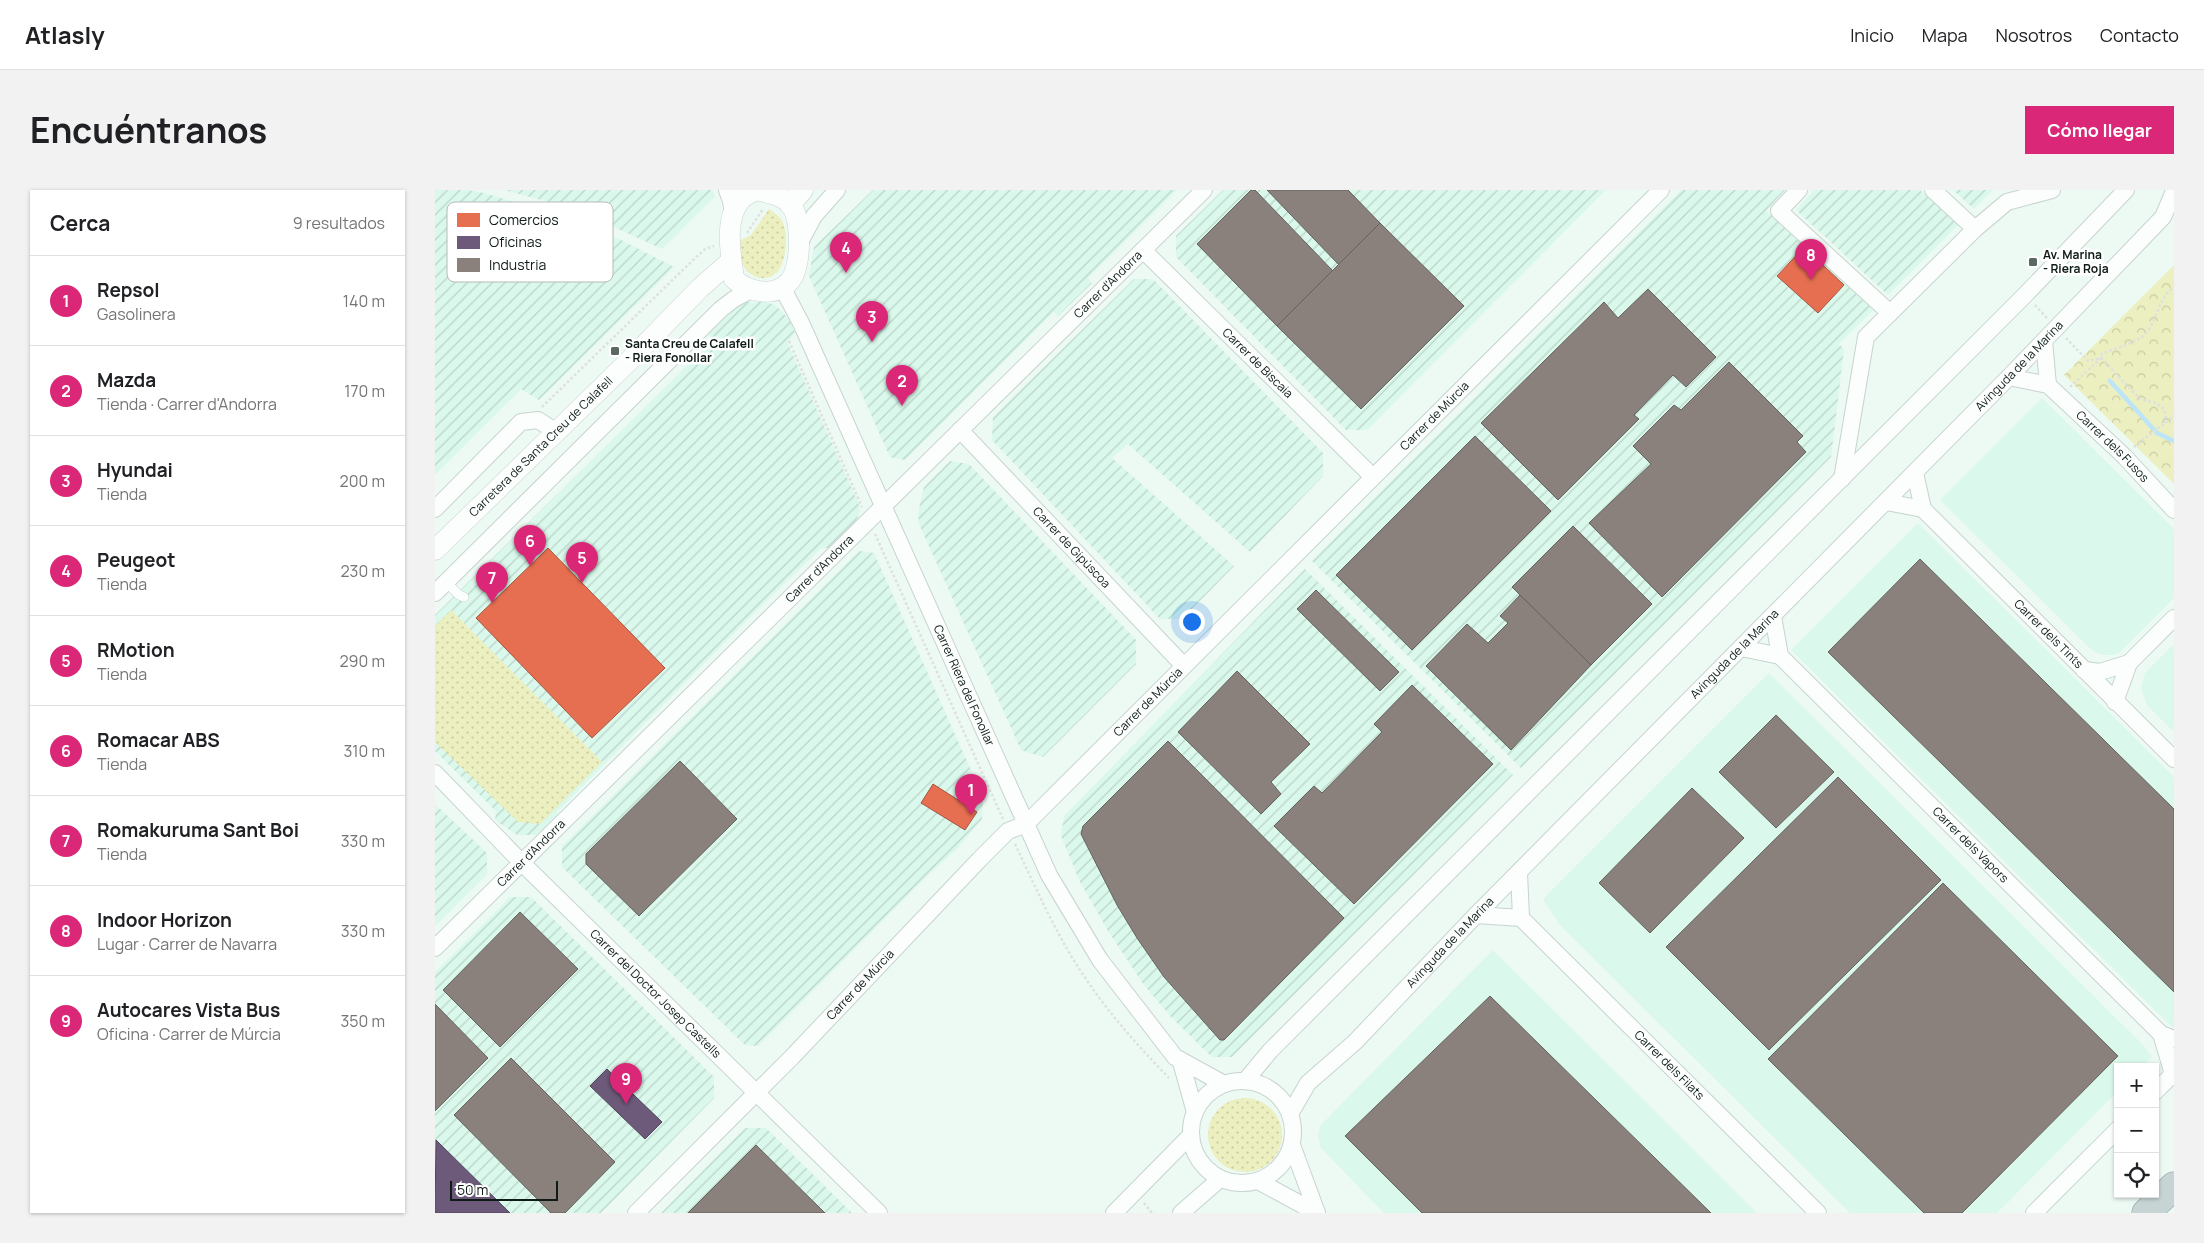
<!DOCTYPE html>
<html lang="es">
<head>
<meta charset="utf-8">
<style>
	:root { --surface:#fff; --page:#f2f2f2; --text:#202124; --muted:#757577; --line:#e0e0e0; --accent:#db2777 }
	body { margin:0; font-family:Manrope,sans-serif; background:var(--page); color:var(--text) }
	.controls { position:absolute; right:15px; bottom:15px; display:grid; overflow:hidden; border-radius:0px; box-shadow:0 1px 4px #0004 }
	.controls button { width:45px; height:45px; display:grid; place-items:center; padding:0; border:0; border-bottom:1px solid var(--line); background:var(--surface); color:var(--text); font:25px sans-serif }
	.scale { position:absolute; left:15px; bottom:12px; width:108px; box-sizing:border-box; padding-left:5px; border:2px solid #0e1b16; border-top:0; font-size:14px; line-height:18px; white-space:nowrap; color:#0e1b16; -webkit-text-stroke:4px #fff; paint-order:stroke }
	.you { position:absolute; left:756px; top:431px; width:18px; height:18px; margin:-12px; border:4px solid #fff; border-radius:50%; background:#1a73e8; box-shadow:0 0 0 8px #1a73e833 }
	.badge { display:grid; place-items:center; width:32px; height:32px; border-radius:50%; background:var(--accent); color:#fff; font-size:16px; font-weight:700 }
	.pin { position:absolute; translate:-50% -41px; filter:drop-shadow(0 1px 2px #0008) }
	.pin::after { content:''; position:absolute; top:26px; width:18px; height:15px; background:inherit; clip-path:polygon(0 0,100% 0,50% 100%) }
	.list { margin:0; padding:0; list-style:none }
	h2 { display:flex; justify-content:space-between; align-items:center; height:65px; margin:0; padding:0 20px; font-size:21px }
	h2 small { font-size:16px; font-weight:400; color:var(--muted) }
	.list li { display:grid; grid-template-columns:32px 1fr auto; gap:15px; align-items:center; box-sizing:border-box; height:90px; padding:0 20px; border-top:1px solid var(--line) }
	.list b { display:block; font-size:19px; white-space:nowrap }
	.list p { margin:0; font-size:16px; white-space:nowrap; color:var(--muted) }
	.list em { font-size:16px; font-style:normal; color:var(--muted) }
	.icon { flex:none; width:28px; height:28px; fill:none; stroke:currentColor; stroke-width:2; stroke-linecap:round; stroke-linejoin:round }
	.map { position:relative; flex:none; width:1739px; height:1023px; overflow:hidden; border-radius:0px }
	header { display:flex; align-items:center; gap:30px; box-sizing:border-box; height:70px; padding:0 25px; background:var(--surface); border-bottom:1px solid var(--line) }
	header strong { font-size:24px }
	nav { display:flex; gap:28px; margin-inline-start:auto; font-size:18px }
	.intro { display:flex; align-items:center; justify-content:space-between; box-sizing:border-box; height:120px; padding:0 30px }
	h1 { margin:0; font-size:35px }
	.button { padding:12px 22px; border-radius:0px; background:var(--accent); color:#fff; font-size:18px; font-weight:700 }
	main { display:flex; gap:30px; padding:0 30px }
	aside { flex:1; background:var(--surface); border-radius:0px; box-shadow:0 1px 4px #0004 }
	.map>svg:first-child { display:block }
	.built { fill:#daf8eb }
	.industrial { fill:url(#industrial-furrows) }
	.grass { fill:url(#grass-dots) }
	.forest { fill:url(#forest-crowns) }
	.shops { fill:#e76f51; stroke:#a6563f }
	.offices { fill:#6d597a; stroke:#50465c }
	.industry { fill:#8a817c; stroke:#65625d }
	.lines { fill:none; stroke-linecap:round; stroke-linejoin:round }
	.stream { stroke:#bce5f8; stroke-width:4.5 }
	.service-casing { stroke:#c7d4ce; stroke-width:10 }
	.minor-casing { stroke:#c7d4ce; stroke-width:18 }
	.tertiary-casing { stroke:#c7d4ce; stroke-width:21 }
	.motorway-casing { stroke:#90a3a0; stroke-width:29 }
	.path { stroke:#dde0df; stroke-width:2.5; stroke-dasharray:2.5 2.5; stroke-linecap:butt }
	.service { stroke:#fcfefd; stroke-width:9 }
	.minor { stroke:#fcfefd; stroke-width:16 }
	.tertiary { stroke:#fcfefd; stroke-width:20 }
	.motorway { stroke:#c6d4d4; stroke-width:28 }
	.poi-dot { fill:#5c6963; stroke:#fff; stroke-width:2 }
	.labels { text-anchor:middle; stroke-width:5; stroke-linejoin:round; paint-order:stroke }
	.poi-label { font-size:12px; font-weight:bold; fill:#0e1b16; stroke:#fff; text-anchor:start }
	.street-label { font-size:12px; fill:#0e1b16; stroke:#fff }
	.key { fill:#fff; stroke:#b7bbb9; stroke-width:1 }
	.key-label { font-size:14px; fill:#0e1b16 }
</style>
</head>
<body>
<header>
<strong>Atlasly</strong>
<nav><a>Inicio</a><a>Mapa</a><a>Nosotros</a><a>Contacto</a></nav>
</header>
<div class="intro"><h1>Encuéntranos</h1><a class="button">Cómo llegar</a></div>
<main>
<aside>
<h2>Cerca<small>9 resultados</small></h2>
<ul class="list">
<li><span class="badge">1</span><div><b>Repsol</b><p>Gasolinera</p></div><em>140 m</em></li>
<li><span class="badge">2</span><div><b>Mazda</b><p>Tienda · Carrer d'Andorra</p></div><em>170 m</em></li>
<li><span class="badge">3</span><div><b>Hyundai</b><p>Tienda</p></div><em>200 m</em></li>
<li><span class="badge">4</span><div><b>Peugeot</b><p>Tienda</p></div><em>230 m</em></li>
<li><span class="badge">5</span><div><b>RMotion</b><p>Tienda</p></div><em>290 m</em></li>
<li><span class="badge">6</span><div><b>Romacar ABS</b><p>Tienda</p></div><em>310 m</em></li>
<li><span class="badge">7</span><div><b>Romakuruma Sant Boi</b><p>Tienda</p></div><em>330 m</em></li>
<li><span class="badge">8</span><div><b>Indoor Horizon</b><p>Lugar · Carrer de Navarra</p></div><em>330 m</em></li>
<li><span class="badge">9</span><div><b>Autocares Vista Bus</b><p>Oficina · Carrer de Múrcia</p></div><em>350 m</em></li>
</ul>
</aside>
<div class="map">
<svg width="1739" height="1023" viewBox="0 0 1739 1023">
	<defs>
		<pattern id="industrial-furrows" width="10" height="10" patternUnits="userSpaceOnUse" patternTransform="scale(1.25)"><rect width="10" height="10" fill="#daf8eb"/><path d="M-1 1l2-2M0 10L10 0M9 11l2-2" fill="none" stroke="#bad4c9"/></pattern>
		<pattern id="grass-dots" width="8" height="8" patternUnits="userSpaceOnUse" patternTransform="scale(1.25)"><rect width="8" height="8" fill="#ecefbf"/><path d="M2 2h.1M6 6h.1" fill="none" stroke="#c9cca3" stroke-width="1.8" stroke-linecap="round"/></pattern>
		<pattern id="forest-crowns" width="20" height="18" patternUnits="userSpaceOnUse" patternTransform="scale(1.25)"><rect width="20" height="18" fill="#ecefbf"/><path d="M2 6a3 3 0 1 1 6 0M12 15a3 3 0 1 1 6 0" fill="none" stroke="#c9cca3"/></pattern>
	</defs>
	<rect width="100%" height="100%" fill="#edf9f3"/>
	<g class="built">
		<polygon points="1607,208 1739,339 1739,408 1685,462 1679,465 1666,465 1656,459 1505,310"/>
		<polygon points="1483,333 1739,587 1739,839 1356,460"/>
		<polygon points="1739,454 1739,542 1712,515 1706,498 1710,483"/>
		<polygon points="1334,483 1710,857 1717,867 1707,877 1683,877 1683,901 1562,1023 1415,1023 1124,734 1108,709"/>
		<polygon points="1058,760 1322,1023 949,1023 886,958 883,946 885,936"/>
	</g>
	<g class="industrial">
		<polygon points="0,0 33,0 49,3 125,26 184,49 239,77 104,210 86,199 0,285"/>
		<polygon points="69,0 277,0 280,6 227,59 168,32 138,22 139,19"/>
		<polygon points="438,0 742,0 653,88 657,93 623,126 619,122 470,270 455,267 374,86 379,57"/>
		<polygon points="788,0 1171,0 932,240 911,240 741,67 741,46"/>
		<polygon points="1246,0 1350,0 1331,21 1438,120 1404,154 1409,159 1396,267 1086,578 877,371"/>
		<polygon points="1379,0 1485,0 1523,35 1453,105 1361,20"/>
		<polygon points="1518,0 1558,0 1539,19"/>
		<polygon points="699,89 718,89 888,263 888,286 815,362 693,254 677,268 799,376 747,429 725,429 557,250 558,227"/>
		<polygon points="306,112 331,112 340,115 354,129 360,143 352,152 424,315 425,322 421,331 393,358 386,358 318,424 122,622 124,629 107,645 82,645 60,630 61,621 0,561 0,425 278,150 269,140"/>
		<polygon points="515,271 534,274 701,450 701,474 608,567 586,560 484,334 483,323 489,297"/>
		<polygon points="424,361 439,363 548,607 547,629 521,660 494,684 323,856 310,855 127,677 127,656"/>
		<polygon points="870,379 1078,585 797,867 777,867 736,827 709,795 673,741 645,692 626,646 629,626"/>
		<polygon points="0,614 52,663 52,684 0,736"/>
		<polygon points="75,707 96,707 279,887 279,908 166,1023 0,1023 0,782"/>
		<polygon points="310,938 331,938 417,1023 226,1023"/>
	</g>
	<g class="grass">
		<path d="M334,19c4,3 9,6 12,10 8,12 6,42 -4,53 -12,13 -32,4 -36,-12 -2,-6 -1,-13 -2,-19l12,-6z"/>
		<polygon points="16,420 167,572 105,634 83,632 0,552 0,436"/>
		<circle cx="810" cy="945" r="37"/>
	</g>
	<polygon class="forest" points="1739,75 1739,294 1629,185"/>
	<g class="shops">
		<polygon points="1369,57 1409,95 1383,123 1342,86"/>
		<polygon points="113,358 230,478 157,548 41,428"/>
		<polygon points="498,594 542,622 530,640 486,613"/>
	</g>
	<g class="offices">
		<polygon points="172,879 227,932 210,949 155,896"/>
		<polygon points="1,950 75,1023 0,1023"/>
	</g>
	<g class="industry">
		<polygon points="816,0 820,0 898,81 842,136 762,54"/>
		<polygon points="832,0 913,0 945,33 904,75"/>
		<polygon points="945,33 1029,116 926,219 842,136"/>
		<polygon points="1213,99 1281,167 1251,197 1238,185 1199,225 1204,229 1123,310 1046,233 1169,112 1183,128"/>
		<polygon points="1294,172 1368,246 1362,252 1371,262 1227,407 1154,333 1216,274 1198,256 1239,215 1246,220"/>
		<polygon points="1040,246 1116,321 977,460 901,385"/>
		<polygon points="1138,336 1217,414 1156,475 1077,397"/>
		<polygon points="1485,369 1739,619 1739,802 1393,462"/>
		<polygon points="881,400 964,482 945,501 862,419"/>
		<polygon points="1085,405 1156,475 1076,560 991,476 1032,434 1053,453 1073,433 1065,426"/>
		<polygon points="802,481 875,554 836,592 846,604 826,624 743,542"/>
		<polygon points="977,495 1058,574 919,714 839,636 879,596 887,603 947,542 939,534"/>
		<polygon points="1341,525 1399,582 1341,638 1284,582"/>
		<polygon points="733,551 909,728 789,850 785,850 729,787 702,748 682,715 646,644 648,636"/>
		<polygon points="245,571 302,629 204,726 151,674 151,664"/>
		<polygon points="1403,587 1506,690 1334,860 1231,757"/>
		<polygon points="1257,598 1309,648 1215,743 1164,693"/>
		<polygon points="1508,693 1683,866 1527,1023 1489,1023 1333,869"/>
		<polygon points="85,722 143,779 65,857 8,800"/>
		<polygon points="1055,806 1276,1023 987,1023 910,946"/>
		<polygon points="0,814 53,868 0,921"/>
		<polygon points="76,868 180,972 130,1023 116,1023 19,925"/>
		<polygon points="321,955 390,1023 253,1023"/>
	</g>
	<g class="lines">
		<polyline class="stream" points="1675,191 1722,243 1739,251"/>
		<g class="service-casing">
			<polyline id="service" points="11,392 24,405 29,407"/>
		</g>
		<g class="minor-casing">
			<g id="minor">
				<polyline points="292,0 296,11 298,25"/>
				<polyline points="1364,0 1344,21 1455,123"/>
				<polyline points="1498,0 1540,39"/>
				<polyline points="364,54 379,26 402,0"/>
				<path id="s1" d="M708,60l230,227"/>
				<path id="s2" d="M347,97l19,36 248,552 51,85 75,97 49,27"/>
				<polyline points="1609,151 1613,195"/>
				<path id="s3" d="M1574,187l39,8 76,71 50,54"/>
				<path id="s4" d="M525,240l224,236"/>
				<path id="s5" d="M1480,283l8,36 251,250"/>
				<polyline points="1407,289 1431,147 1540,39 1572,12 1617,0"/>
				<polyline points="1451,312 1488,319"/>
				<polyline points="0,319 86,232 103,230 120,241"/>
				<polyline points="0,403 286,119 299,109 316,100"/>
				<polyline points="1338,426 1345,466"/>
				<path id="s6" d="M1306,458l39,8 381,378 13,5"/>
				<polyline points="1649,480 1665,482 1694,473"/>
				<polyline points="1680,512 1694,473 1739,428"/>
				<path id="s7" d="M0,583l86,89 358,351"/>
				<polyline points="1084,682 1086,728"/>
				<path id="s8" d="M1041,725l45,3 297,295"/>
				<path id="s9" d="M0,758l769,-758"/>
				<polyline points="1726,844 1738,884"/>
				<polyline points="746,872 760,922"/>
				<circle cx="807" cy="942" r="51"/>
				<polyline points="810,891 835,861 1590,105 1691,0"/>
				<polyline points="1720,902 1739,883"/>
				<path id="s10" d="M855,924l18,-31 47,-41 121,-127 533,-538 154,-160 11,-26"/>
				<polyline points="857,955 882,1023"/>
				<polyline points="823,991 882,1023"/>
				<path id="s11" d="M201,1023l156,-156 187,-197 29,-29 18,-7 635,-634"/>
				<polyline points="679,1023 755,946"/>
				<polyline points="746,1023 785,989"/>
				<polyline points="1599,1023 1683,939"/>
			</g>
		</g>
		<g class="tertiary-casing">
			<g id="tertiary">
				<path d="M321,0c13,3 26,5 35,15 11,15 11,63 -2,77 -15,16 -41,10 -55,-3 -3,-24 -11,-61 8,-81 4,-3 10,-6 14,-8z"/>
				<polyline points="355,15 368,0"/>
				<path id="s12" d="M0,360l194,-189 71,-73 31,-27"/>
			</g>
		</g>
		<g class="motorway-casing">
			<polyline id="motorway" points="1711,1023 1739,996"/>
		</g>
		<g class="path">
			<polyline points="312,43 328,19"/>
			<polyline points="1600,115 1612,128"/>
			<polyline points="1631,148 1653,171 1666,168 1635,197"/>
			<polyline points="354,151 427,317"/>
			<polyline points="107,217 256,72 270,59 279,56"/>
			<path d="M1729,233l2,-7 -2,-7 -8,-6 -16,-4 -39,-41 1,-4c13,-6 33,-10 43,-20 13,-14 12,-35 29,-47"/>
			<polyline points="1699,257 1739,226"/>
			<polyline points="440,344 568,629"/>
			<path d="M580,654c22,46 42,93 71,135 24,36 53,68 83,99"/>
			<polyline points="709,1013 717,1023"/>
		</g>
		<use href="#service" class="service"/>
		<use href="#minor" class="minor"/>
		<use href="#tertiary" class="tertiary"/>
		<use href="#motorway" class="motorway"/>
	</g>
	<g class="poi-dot">
		<rect x="1593" y="67" width="10" height="10" rx="2.5"/>
		<rect x="175" y="156" width="10" height="10" rx="2.5"/>
	</g>
	<g class="labels">
		<g class="poi-label">
			<text x="1608" y="69">Av. Marina<tspan x="1608" dy="14">- Riera Roja</tspan></text>
			<text x="190" y="158">Santa Creu de Calafell<tspan x="190" dy="14">- Riera Fonollar</tspan></text>
		</g>
		<g class="street-label">
			<text dy="4" stroke="none"><textPath href="#s9" startOffset="945">Carrer d'Andorra</textPath></text>
			<text dy="4" stroke="none"><textPath href="#s1" startOffset="161">Carrer de Biscaia</textPath></text>
			<text dy="4" stroke="none"><textPath href="#s10" startOffset="1046">Avinguda de la Marina</textPath></text>
			<text dy="4" stroke="none"><textPath href="#s11" startOffset="1130">Carrer de Múrcia</textPath></text>
			<text dy="4" stroke="none"><textPath href="#s12" startOffset="148">Carretera de Santa Creu de Calafell</textPath></text>
			<text dy="4" stroke="none"><textPath href="#s3" startOffset="129">Carrer dels Fusos</textPath></text>
			<text dy="4" stroke="none"><textPath href="#s4" startOffset="162">Carrer de Gipúscoa</textPath></text>
			<text dy="4" stroke="none"><textPath href="#s9" startOffset="540">Carrer d'Andorra</textPath></text>
			<text dy="4" stroke="none"><textPath href="#s5" startOffset="214">Carrer dels Tints</textPath></text>
			<text dy="4" stroke="none"><textPath href="#s10" startOffset="641">Avinguda de la Marina</textPath></text>
			<text dy="4" stroke="none"><textPath href="#s2" startOffset="438">Carrer Riera del Fonollar</textPath></text>
			<text dy="4" stroke="none"><textPath href="#s11" startOffset="725">Carrer de Múrcia</textPath></text>
			<text dy="4" stroke="none"><textPath href="#s6" startOffset="308">Carrer dels Vapors</textPath></text>
			<text dy="4" stroke="none"><textPath href="#s9" startOffset="135">Carrer d'Andorra</textPath></text>
			<text dy="4" stroke="none"><textPath href="#s10" startOffset="236">Avinguda de la Marina</textPath></text>
			<text dy="4" stroke="none"><textPath href="#s11" startOffset="320">Carrer de Múrcia</textPath></text>
			<text dy="4" stroke="none"><textPath href="#s7" startOffset="312">Carrer del Doctor Josep Castells</textPath></text>
			<text dy="4" stroke="none"><textPath href="#s8" startOffset="254">Carrer dels Filats</textPath></text>
		</g>
	</g>
	<rect x="12" y="12" width="166" height="80" rx="8" class="key"/>
	<rect x="22" y="23" width="23" height="14" fill="#e76f51"/>
	<rect x="22" y="46" width="23" height="13" fill="#6d597a"/>
	<rect x="22" y="68" width="23" height="14" fill="#8a817c"/>
	<g class="key-label">
		<text x="54" y="35">Comercios</text>
		<text x="54" y="57">Oficinas</text>
		<text x="54" y="80">Industria</text>
	</g>
</svg>
<div class="controls">
<button>+</button>
<button>−</button>
<button><svg class="icon" aria-label="locate" viewBox="0 0 24 24"><circle cx="12" cy="12" r="6"/><path d="M12 2v4M12 18v4M2 12h4M18 12h4"/></svg></button>
</div>
<div class="scale">50 m</div>
<div class="you"></div>
<div class="pin badge" style="left:536px;top:625px">1</div>
<div class="pin badge" style="left:467px;top:216px">2</div>
<div class="pin badge" style="left:437px;top:152px">3</div>
<div class="pin badge" style="left:411px;top:83px">4</div>
<div class="pin badge" style="left:147px;top:393px">5</div>
<div class="pin badge" style="left:95px;top:376px">6</div>
<div class="pin badge" style="left:57px;top:413px">7</div>
<div class="pin badge" style="left:1376px;top:90px">8</div>
<div class="pin badge" style="left:191px;top:914px">9</div>
</div>
</main>
</body>
</html>
